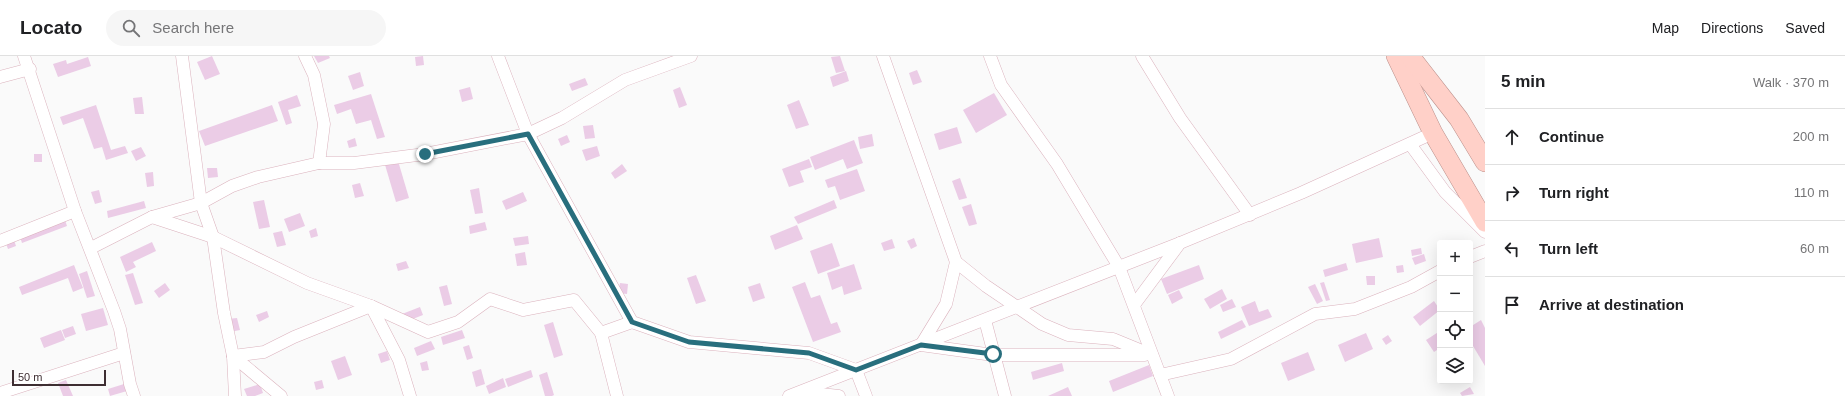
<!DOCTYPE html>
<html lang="en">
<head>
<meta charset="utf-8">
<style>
	:root { --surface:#fff; --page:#f6f6f6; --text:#202124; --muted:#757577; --line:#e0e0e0 }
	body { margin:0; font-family:Helvetica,sans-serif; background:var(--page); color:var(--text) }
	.controls { position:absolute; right:12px; bottom:12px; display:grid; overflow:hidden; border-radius:4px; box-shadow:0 4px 16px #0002 }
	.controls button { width:36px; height:36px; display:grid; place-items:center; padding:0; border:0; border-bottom:1px solid var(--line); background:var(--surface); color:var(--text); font:20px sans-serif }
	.scale { position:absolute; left:12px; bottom:10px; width:94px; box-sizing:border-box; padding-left:4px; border:2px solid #3e2e32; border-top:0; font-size:11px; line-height:14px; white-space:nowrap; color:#3e2e32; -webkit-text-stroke:3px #fff; paint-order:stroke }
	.stop { position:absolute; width:12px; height:12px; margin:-9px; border:3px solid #286e7d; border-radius:50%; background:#fff }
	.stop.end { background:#286e7d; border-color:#fff; box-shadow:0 1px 4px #0008 }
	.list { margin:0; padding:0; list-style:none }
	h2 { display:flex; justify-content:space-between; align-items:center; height:52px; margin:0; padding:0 16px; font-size:17px }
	h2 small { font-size:13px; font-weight:400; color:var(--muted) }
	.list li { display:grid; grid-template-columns:26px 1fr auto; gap:12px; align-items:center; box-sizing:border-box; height:56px; padding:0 16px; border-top:1px solid var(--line) }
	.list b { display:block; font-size:15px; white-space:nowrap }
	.list em { font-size:13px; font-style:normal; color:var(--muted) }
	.icon { flex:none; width:22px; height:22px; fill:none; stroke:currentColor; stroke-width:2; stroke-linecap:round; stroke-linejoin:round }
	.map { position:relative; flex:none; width:1485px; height:340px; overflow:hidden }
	header { display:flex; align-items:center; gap:24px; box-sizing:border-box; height:56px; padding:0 20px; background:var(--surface); border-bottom:1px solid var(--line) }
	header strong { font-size:19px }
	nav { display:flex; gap:22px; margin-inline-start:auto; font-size:14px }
	.search { width:280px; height:36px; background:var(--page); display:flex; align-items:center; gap:10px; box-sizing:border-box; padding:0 14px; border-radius:22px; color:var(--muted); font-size:15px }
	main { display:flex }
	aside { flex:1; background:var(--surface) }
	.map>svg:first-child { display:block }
	.building { fill:#ebcce6 }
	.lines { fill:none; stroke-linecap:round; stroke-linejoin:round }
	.minor-casing { stroke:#dbb2bd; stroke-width:13 }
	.trunk-casing { stroke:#bb908b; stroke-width:20 }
	.minor { stroke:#fff; stroke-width:12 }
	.trunk { stroke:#ffd0c8; stroke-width:19 }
	.route { stroke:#286e7d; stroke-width:5 }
</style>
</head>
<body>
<header>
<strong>Locato</strong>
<div class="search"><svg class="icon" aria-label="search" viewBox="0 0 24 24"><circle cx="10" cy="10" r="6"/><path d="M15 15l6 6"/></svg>Search here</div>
<nav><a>Map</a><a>Directions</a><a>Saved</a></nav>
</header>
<main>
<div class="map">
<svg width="1485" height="340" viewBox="0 0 1485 340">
	<rect width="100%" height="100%" fill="#fafafa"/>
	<g class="building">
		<polygon points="212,0 220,18 205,24 197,6"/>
		<polygon points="314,0 329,0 330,2 318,7"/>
		<polygon points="423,0 424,9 416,10 415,1"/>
		<polygon points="840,0 845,15 836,17 831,1"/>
		<polygon points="88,1 91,10 58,21 53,8 66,4 67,8"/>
		<polygon points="917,14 922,26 913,29 909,17"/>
		<polygon points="846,15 849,25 833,31 830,21"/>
		<polygon points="360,16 364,30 353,34 348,20"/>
		<polygon points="585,22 588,29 572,35 569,28"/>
		<polygon points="470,31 473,43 462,46 459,34"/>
		<polygon points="680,31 687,49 679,52 673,34"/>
		<polygon points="994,37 1007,59 976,77 963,54"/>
		<polygon points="371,38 385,81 377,83 371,64 356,68 351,53 337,58 334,49"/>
		<polygon points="297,39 301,50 288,54 292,67 286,69 278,46"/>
		<polygon points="142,41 144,58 135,58 133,42"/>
		<polygon points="799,44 809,69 796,73 787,49"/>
		<polygon points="96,49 111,94 125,90 128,97 106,104 102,91 94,93 83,62 63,69 60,61"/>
		<polygon points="272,49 278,65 205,90 199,75"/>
		<polygon points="593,69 595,82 585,83 583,70"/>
		<polygon points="957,71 962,87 939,94 934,78"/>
		<polygon points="872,78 874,90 860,93 858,81"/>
		<polygon points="567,79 570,86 561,90 558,83"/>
		<polygon points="355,82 357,90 349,92 347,85"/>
		<polygon points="854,84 863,107 847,113 843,103 815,114 810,101"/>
		<polygon points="597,90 600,100 586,105 582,94"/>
		<polygon points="141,91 146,100 136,105 131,95"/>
		<rect x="34" y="98" width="8" height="8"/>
		<polygon points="396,98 409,142 396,146 383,102"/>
		<polygon points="809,103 812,111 800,115 804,126 789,131 782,113"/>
		<polygon points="622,108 627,115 615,123 611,117"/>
		<polygon points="207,112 217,112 218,121 208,122"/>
		<polygon points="857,113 865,135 840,144 835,130 828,132 825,124"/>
		<polygon points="153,116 154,130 147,131 145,117"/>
		<polygon points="960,122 967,142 959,144 952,125"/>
		<polygon points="360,127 364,140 355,142 352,129"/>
		<polygon points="479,132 483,157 475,158 470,134"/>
		<polygon points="99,134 102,146 95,148 91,136"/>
		<polygon points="523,136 527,145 506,154 502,145"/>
		<polygon points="264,144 270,171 259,173 253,146"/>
		<polygon points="834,144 837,152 798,168 794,161"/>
		<polygon points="144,145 146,152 108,162 107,155"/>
		<polygon points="971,148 977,168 969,170 962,151"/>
		<polygon points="300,157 305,170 289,176 284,163"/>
		<polygon points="64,161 67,170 22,187 19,178"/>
		<polygon points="485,166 487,174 470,178 469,170"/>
		<polygon points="797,169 803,183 775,194 770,180"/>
		<polygon points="316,172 318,180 311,182 309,175"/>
		<polygon points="282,175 286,189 277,191 273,177"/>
		<polygon points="528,180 529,188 515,190 513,182"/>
		<polygon points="13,181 16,190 8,193 5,185"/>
		<polygon points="914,182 917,190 911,193 907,185"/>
		<polygon points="1379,182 1383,201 1356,207 1352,188"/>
		<polygon points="892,183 895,192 884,195 881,187"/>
		<polygon points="152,186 156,195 133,206 136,211 126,216 120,201"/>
		<polygon points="832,187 840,210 818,218 810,195"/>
		<polygon points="1421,192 1422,198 1412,200 1411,194"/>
		<polygon points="525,196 527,209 517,210 515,198"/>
		<polygon points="1424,198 1426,205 1415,209 1412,202"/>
		<polygon points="406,205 409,212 398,215 396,208"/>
		<polygon points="1346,207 1348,214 1325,221 1323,214"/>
		<polygon points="854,208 862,233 844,239 842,230 832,234 827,217"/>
		<polygon points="74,209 83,232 73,236 68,222 22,239 19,231"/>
		<polygon points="1199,209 1204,223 1167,238 1161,223"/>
		<polygon points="1403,209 1404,216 1397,217 1396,210"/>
		<polygon points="87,215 95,240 87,242 79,218"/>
		<polygon points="133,217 143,247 135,249 125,219"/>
		<polygon points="696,219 706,245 696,248 687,222"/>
		<polygon points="1366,220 1375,220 1375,229 1367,229"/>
		<polygon points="805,226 811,242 820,239 831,268 837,266 841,276 813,286 792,231"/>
		<polygon points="1324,226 1330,244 1326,245 1320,227"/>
		<polygon points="165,227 170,234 159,242 154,235"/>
		<polygon points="620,227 628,228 627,238 618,237"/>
		<polygon points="760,227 765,242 753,246 748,231"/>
		<polygon points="1315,228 1323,245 1317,248 1308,231"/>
		<polygon points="447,229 452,248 444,250 439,231"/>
		<polygon points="1222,233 1227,243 1210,253 1204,243"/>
		<polygon points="1179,234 1183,242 1172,248 1168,239"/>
		<polygon points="1232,243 1236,251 1223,256 1220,249"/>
		<polygon points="1255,245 1259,256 1268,253 1272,261 1249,270 1241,251"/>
		<polygon points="1434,245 1440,254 1420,270 1413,261"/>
		<polygon points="420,251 423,259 405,266 402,258"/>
		<polygon points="103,252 108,269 86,275 81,258"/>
		<polygon points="267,255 269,261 259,266 256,259"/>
		<polygon points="237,262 240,274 230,276 227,263"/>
		<polygon points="1242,264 1246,271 1221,283 1218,276"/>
		<polygon points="1481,264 1485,272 1485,310 1470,285 1470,271"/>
		<polygon points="553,266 563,299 554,302 544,269"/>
		<polygon points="73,270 76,278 65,282 62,274"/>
		<polygon points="61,274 65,284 44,292 40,282"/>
		<polygon points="462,274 465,282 443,289 441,281"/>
		<polygon points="1440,275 1440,292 1434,296 1426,284"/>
		<polygon points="1366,277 1373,293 1345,306 1338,289"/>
		<polygon points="1388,279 1392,285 1386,289 1382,283"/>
		<polygon points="431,285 435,293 417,300 414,292"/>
		<polygon points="469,289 473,302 467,304 463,291"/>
		<polygon points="387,295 390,304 381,307 378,298"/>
		<polygon points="1308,296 1315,314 1288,325 1281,307"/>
		<polygon points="345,300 352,319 338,324 331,305"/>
		<polygon points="427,305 429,314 422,315 420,307"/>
		<polygon points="1062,307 1064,315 1033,324 1031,316"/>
		<polygon points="1149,309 1153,320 1113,336 1109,325"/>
		<polygon points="481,313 485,328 476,331 472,316"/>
		<polygon points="531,314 533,321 508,331 505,323"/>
		<polygon points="547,316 554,339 552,340 545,340 539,319"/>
		<polygon points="503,322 506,331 489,338 486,330"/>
		<polygon points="66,324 73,340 63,340 58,327"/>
		<polygon points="322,324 324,332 316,334 314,326"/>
		<polygon points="124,328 127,335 110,340 108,333"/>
		<polygon points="260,328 263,337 255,340 247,340 244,333"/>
		<polygon points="1068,331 1072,340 1048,340"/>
		<polygon points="1470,331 1474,338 1462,340 1460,337"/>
	</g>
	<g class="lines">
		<g class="minor-casing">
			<g id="minor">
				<polyline points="24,0 75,155 114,255 120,273 130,328 134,340"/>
				<polyline points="182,0 201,147 213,181 224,257 233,300 235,340"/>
				<polyline points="305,0 314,19 324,68 319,107"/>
				<polyline points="498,0 528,78 632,266 689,286 809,297 856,314 866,340"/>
				<polyline points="883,0 956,206 986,230 1042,268 1068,279 1113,283 1152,299"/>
				<polyline points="990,0 1001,29 1057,108 1119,211 1168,340"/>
				<polyline points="1142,0 1180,62 1250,159"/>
				<polyline points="0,21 30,13"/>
				<polyline points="1410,88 1445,136 1485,176"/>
				<polyline points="152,161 213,181 307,227 371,250 428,276 458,266 490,243 523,254 574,244 601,277 617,340"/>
				<polyline points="0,185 75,155"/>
				<polyline points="91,192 152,161 201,147 232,130 258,121 319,107 354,107 425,98 528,78 562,62 625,24 691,0"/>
				<polyline points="1470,201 1485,195"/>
				<polyline points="956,206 946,248 921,289 993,299 1145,299"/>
				<polyline points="1134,249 1180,187"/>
				<polyline points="985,264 1005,340"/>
				<polyline points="601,277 632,266"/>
				<polyline points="233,300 264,296 294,281 371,250 399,304 410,340"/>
				<polyline points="233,300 281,340"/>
				<polyline points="1160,319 1231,303 1315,258 1355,253 1411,231 1440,215"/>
				<polyline points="802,336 839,340"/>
				<polyline points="0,337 124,297"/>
				<polyline points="789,340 1180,187 1301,137 1433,77"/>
			</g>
		</g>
		<g class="trunk-casing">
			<g id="trunk">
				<polyline points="1396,0 1433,77 1485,166"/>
				<polyline points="1410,0 1459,63 1485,106"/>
			</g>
		</g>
		<use href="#minor" class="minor"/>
		<use href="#trunk" class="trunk"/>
	</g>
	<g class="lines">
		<polyline class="route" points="425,98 528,78 632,266 689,286 809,297 856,314 921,289 993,298"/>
	</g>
</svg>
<div class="controls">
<button>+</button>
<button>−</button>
<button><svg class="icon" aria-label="locate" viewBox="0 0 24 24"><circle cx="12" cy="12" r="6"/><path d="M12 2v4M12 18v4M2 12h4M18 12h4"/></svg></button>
<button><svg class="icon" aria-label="layers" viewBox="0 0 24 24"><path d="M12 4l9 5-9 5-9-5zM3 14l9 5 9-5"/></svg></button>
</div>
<div class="scale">50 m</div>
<div class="stop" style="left:993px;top:298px"></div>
<div class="stop end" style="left:425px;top:98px"></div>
</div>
<aside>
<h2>5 min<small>Walk · 370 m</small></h2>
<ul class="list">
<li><svg class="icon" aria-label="ahead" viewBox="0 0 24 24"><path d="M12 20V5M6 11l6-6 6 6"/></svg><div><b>Continue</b></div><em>200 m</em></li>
<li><svg class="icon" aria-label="right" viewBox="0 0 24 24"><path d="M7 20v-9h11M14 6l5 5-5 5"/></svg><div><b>Turn right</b></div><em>110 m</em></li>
<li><svg class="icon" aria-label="left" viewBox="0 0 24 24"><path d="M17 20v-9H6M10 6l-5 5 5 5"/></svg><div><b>Turn left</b></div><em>60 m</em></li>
<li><svg class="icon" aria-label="arrive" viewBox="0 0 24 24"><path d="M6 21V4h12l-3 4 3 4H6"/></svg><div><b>Arrive at destination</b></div></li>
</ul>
</aside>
</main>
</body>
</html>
